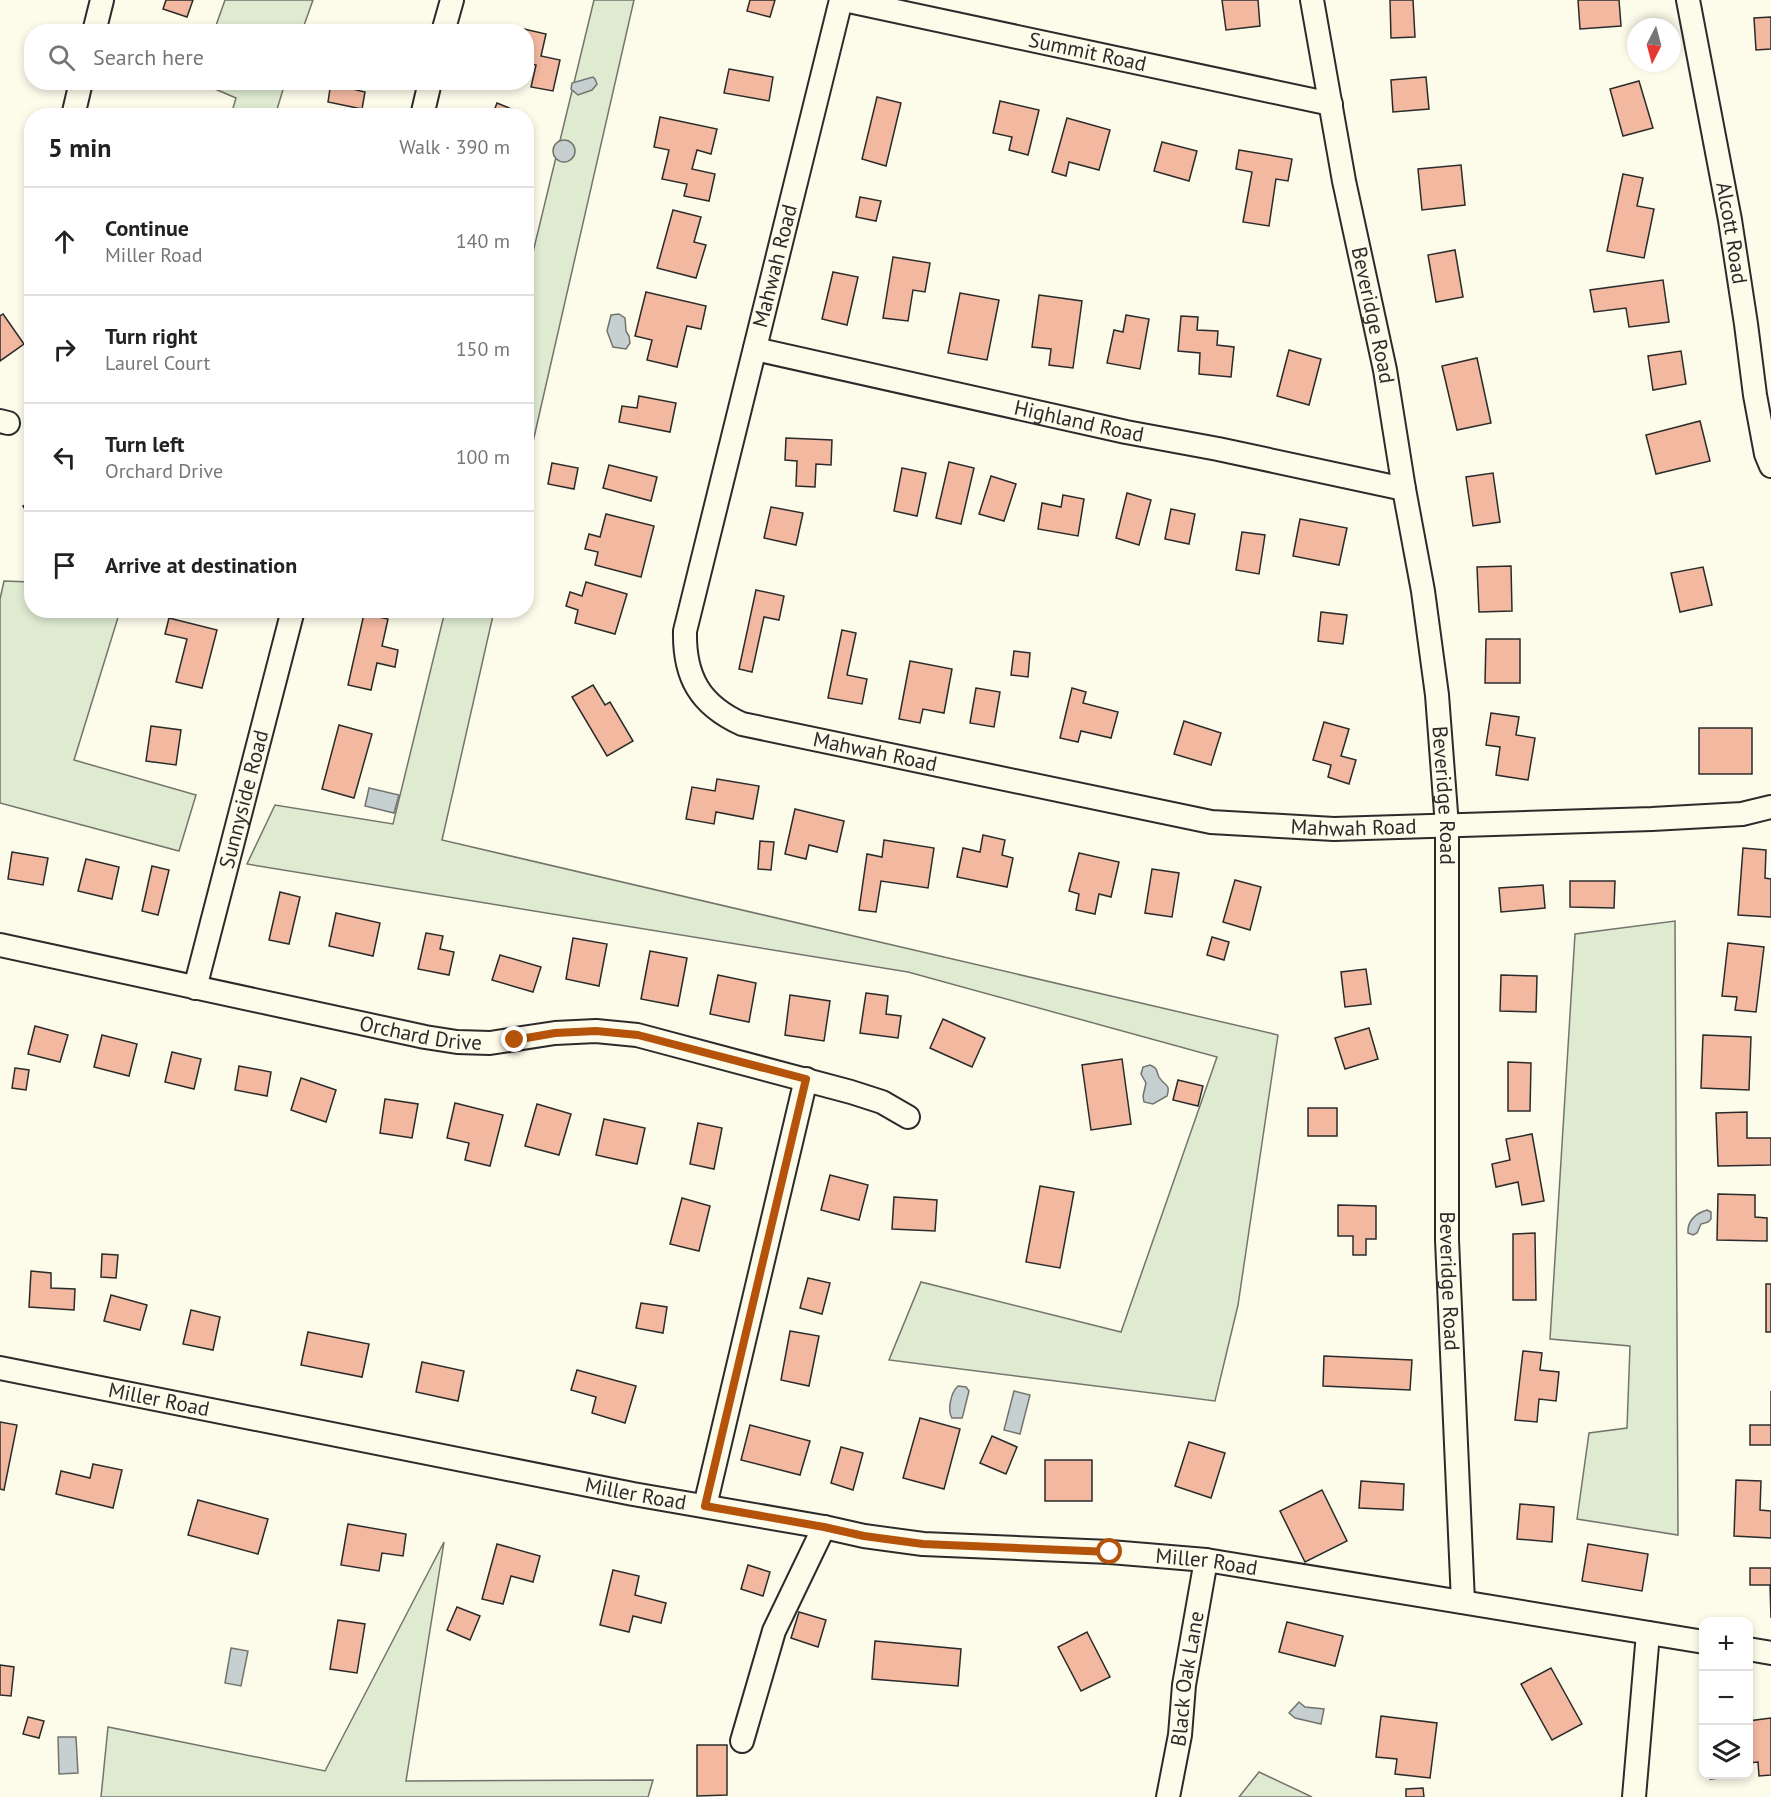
<!DOCTYPE html>
<html lang="en">
<head>
<meta charset="utf-8">
<style>
	:root { --surface:#fff; --page:#f2f2f2; --text:#222; --muted:#767676; --line:#e0e0e0 }
	body { margin:0; font-family:"PT Sans",sans-serif; background:var(--page); color:var(--text) }
	.controls { position:absolute; right:18px; bottom:18px; display:grid; overflow:hidden; border-radius:12px; box-shadow:0 3px 9px #0003 }
	.controls button { width:54px; height:54px; display:grid; place-items:center; padding:0; border:0; border-bottom:2px solid var(--line); background:var(--surface); color:var(--text); font:30px sans-serif }
	.compass { position:absolute; left:1627px; top:18px; width:54px; height:54px; border-radius:50%; background:var(--surface); box-shadow:0 3px 9px #0003; rotate:186deg }
	.stop { position:absolute; width:18px; height:18px; margin:-14px; border:4px solid #b45309; border-radius:50%; background:#fff }
	.stop.end { background:#b45309; border-color:#fff; box-shadow:0 2px 6px #0008 }
	.list { margin:0; padding:0; list-style:none }
	h2 { display:flex; justify-content:space-between; align-items:center; height:78px; margin:0; padding:0 24px; font-size:26px }
	h2 small { font-size:20px; font-weight:400; color:var(--muted) }
	.list li { display:grid; grid-template-columns:39px 1fr auto; gap:18px; align-items:center; box-sizing:border-box; height:108px; padding:0 24px; border-top:2px solid var(--line) }
	.list b { display:block; font-size:22px; white-space:nowrap }
	.list p { margin:0; font-size:20px; white-space:nowrap; color:var(--muted) }
	.list em { font-size:20px; font-style:normal; color:var(--muted) }
	.icon { flex:none; width:33px; height:33px; fill:none; stroke:currentColor; stroke-width:2; stroke-linecap:round; stroke-linejoin:round }
	.map { position:relative; flex:none; width:1771px; height:1797px; overflow:hidden }
	.search { position:absolute; background:var(--surface); box-shadow:0 3px 9px #0003; left:24px; top:24px; width:510px; height:66px; display:flex; align-items:center; gap:15px; box-sizing:border-box; padding:0 21px; border-radius:24px; color:var(--muted); font-size:22px }
	.panel { position:absolute; background:var(--surface); box-shadow:0 3px 9px #0003; left:24px; top:108px; width:510px; height:510px; border-radius:24px }
	.map>svg:first-child { display:block }
	.green { fill:#deebd1; stroke:#74746e; stroke-width:1.5 }
	.water { fill:#c7d0d0; stroke:#74746e; stroke-width:1.5 }
	.building { fill:#f2b8a0; stroke:#2b2b2b; stroke-width:1.5 }
	.lines { fill:none; stroke-linecap:round; stroke-linejoin:round }
	.minor-casing { stroke:#2b2b2b; stroke-width:26 }
	.minor { stroke:#fdfbea; stroke-width:22 }
	.route { stroke:#b45309; stroke-width:8 }
	.labels { text-anchor:middle; stroke-width:4.5; stroke-linejoin:round; paint-order:stroke }
	.street-label { font-size:21px; fill:#2b2b2b; stroke:#fdfbea }
</style>
</head>
<body>
<div class="map">
<svg width="1771" height="1797" viewBox="0 0 1771 1797">
	<rect width="100%" height="100%" fill="#fdfbea"/>
	<g class="green">
		<polygon points="225,0 313,0 302,31 214,31"/>
		<polygon points="594,0 634,0 527,468 527,277"/>
		<polygon points="201,83 285,83 275,116 231,115 236,98"/>
		<polygon points="4,581 31,582 32,610 120,611 74,760 196,795 179,851 0,803 0,599"/>
		<polygon points="445,611 494,611 442,840 1278,1035 1238,1305 1215,1401 889,1360 921,1282 1121,1332 1217,1057 908,972 247,864 275,805 393,824"/>
		<polygon points="1675,921 1678,1535 1577,1519 1589,1433 1627,1428 1630,1346 1550,1339 1575,934"/>
		<polygon points="444,1542 406,1781 653,1780 648,1797 101,1797 108,1727 325,1771"/>
		<polygon points="1259,1772 1312,1797 1239,1797"/>
	</g>
	<g class="water">
		<polygon points="593,77 595,79 597,84 592,90 578,95 571,89 572,83"/>
		<circle cx="564" cy="151" r="11"/>
		<polygon points="619,314 625,318 626,331 629,336 630,343 626,349 613,347 607,331 611,315"/>
		<polygon points="369,788 399,795 394,813 365,806"/>
		<path d="M1150,1065c8,3 6,6 9,12 5,9 12,6 8,19l-14,8 -9,-2 -1,-6 3,-13 -5,-9 2,-7z"/>
		<path d="M1707,1210l4,2v7l-3,3 -7,2 -4,9 -4,2 -5,-2c-1,-12 8,-20 19,-23z"/>
		<path d="M958,1386l8,1 3,4 -6,24 -1,3h-10c-5,-8 -1,-26 6,-32z"/>
		<polygon points="1014,1391 1030,1395 1020,1434 1004,1430"/>
		<polygon points="231,1648 248,1651 241,1686 225,1683"/>
		<polygon points="1299,1702 1305,1707 1324,1709 1321,1724 1295,1718 1289,1713"/>
		<polygon points="58,1737 76,1737 78,1773 59,1774"/>
	</g>
	<g class="building">
		<polygon points="166,0 193,0 187,17 163,9"/>
		<polygon points="750,0 775,0 770,17 747,11"/>
		<polygon points="1222,0 1258,0 1260,26 1226,30"/>
		<polygon points="1390,0 1413,0 1415,37 1391,38"/>
		<polygon points="1578,0 1619,0 1621,26 1580,29"/>
		<polygon points="1771,17 1771,49 1756,50 1754,18"/>
		<polygon points="524,29 546,34 541,56 560,60 553,91 531,87 536,65 526,63 526,32 524,32"/>
		<polygon points="729,69 773,77 769,101 724,93"/>
		<polygon points="1426,77 1429,109 1393,112 1391,80"/>
		<polygon points="1639,81 1653,128 1623,136 1610,89"/>
		<polygon points="331,82 353,82 352,89 365,92 362,109 328,102"/>
		<polygon points="877,97 901,103 886,166 862,159"/>
		<polygon points="1000,101 1039,110 1028,155 1009,150 1012,137 993,133"/>
		<polygon points="497,103 519,112 518,116 492,116"/>
		<polygon points="152,112 179,113 179,116 152,116"/>
		<polygon points="660,117 717,129 711,154 697,150 692,169 715,174 709,201 684,196 687,184 662,179 669,150 654,147"/>
		<polygon points="1067,118 1110,130 1099,170 1069,162 1066,176 1052,172"/>
		<polygon points="1162,142 1197,151 1189,181 1154,171"/>
		<polygon points="1239,150 1292,159 1288,181 1276,179 1269,226 1243,222 1252,172 1236,169"/>
		<polygon points="1461,165 1465,205 1422,210 1418,169"/>
		<polygon points="1623,174 1643,178 1637,206 1654,209 1644,258 1607,251"/>
		<polygon points="860,197 881,201 876,221 856,217"/>
		<polygon points="673,210 701,217 694,242 706,245 696,278 657,268"/>
		<polygon points="1455,250 1463,297 1436,302 1428,255"/>
		<polygon points="893,257 930,263 925,292 913,290 908,321 883,318"/>
		<polygon points="833,272 858,277 847,325 822,319"/>
		<polygon points="1663,280 1669,322 1629,327 1626,308 1594,312 1590,290"/>
		<polygon points="646,292 706,306 701,329 687,326 677,367 647,360 652,340 635,336"/>
		<polygon points="960,293 999,300 987,360 948,353"/>
		<polygon points="1039,295 1082,301 1073,368 1049,365 1051,349 1032,347"/>
		<polygon points="3,314 24,344 0,361 0,316"/>
		<polygon points="1126,315 1149,319 1140,369 1107,363 1114,330 1123,332"/>
		<polygon points="1181,316 1198,317 1197,330 1218,331 1217,345 1234,347 1231,377 1199,374 1200,353 1178,351"/>
		<polygon points="1289,350 1321,359 1309,405 1277,396"/>
		<polygon points="1681,351 1686,384 1653,390 1648,356"/>
		<polygon points="1477,358 1491,423 1457,430 1442,366"/>
		<polygon points="639,396 676,403 670,432 619,422 622,406 637,408"/>
		<polygon points="1700,421 1710,461 1656,474 1646,435"/>
		<polygon points="786,438 832,440 831,465 816,464 815,487 796,486 797,461 785,460"/>
		<polygon points="949,462 974,468 961,524 936,518"/>
		<polygon points="552,463 578,468 574,489 548,484"/>
		<polygon points="609,465 657,477 651,501 603,488"/>
		<polygon points="902,468 926,473 917,516 894,511"/>
		<polygon points="1493,473 1500,522 1473,526 1466,477"/>
		<polygon points="991,476 1016,484 1004,521 979,514"/>
		<polygon points="1127,493 1151,500 1139,545 1116,538"/>
		<polygon points="1063,495 1084,499 1078,536 1038,529 1042,503 1061,507"/>
		<polygon points="32,501 32,521 23,506"/>
		<polygon points="771,507 803,513 796,545 764,538"/>
		<polygon points="1171,509 1195,514 1189,544 1165,539"/>
		<polygon points="606,514 654,526 641,577 595,565 598,552 585,549 589,534 600,537"/>
		<polygon points="1300,519 1347,528 1339,565 1293,556"/>
		<polygon points="1242,532 1265,535 1259,574 1236,570"/>
		<polygon points="1511,566 1512,611 1479,612 1477,567"/>
		<polygon points="1703,567 1712,605 1680,612 1671,573"/>
		<polygon points="586,582 627,594 615,634 575,623 578,610 566,606 570,592 582,596"/>
		<polygon points="756,590 784,596 779,620 764,617 752,672 739,669"/>
		<polygon points="1321,612 1347,615 1343,644 1318,641"/>
		<polygon points="364,614 388,619 382,646 398,650 395,667 377,663 371,690 348,685"/>
		<polygon points="169,618 217,630 202,688 176,682 187,639 165,634"/>
		<polygon points="842,630 856,633 847,675 867,679 862,704 828,698"/>
		<polygon points="1486,639 1520,639 1520,683 1485,683"/>
		<polygon points="1014,651 1030,653 1028,677 1011,675"/>
		<polygon points="910,661 952,669 944,713 923,709 920,723 899,719"/>
		<polygon points="593,685 605,705 610,702 633,741 607,756 572,697"/>
		<polygon points="976,688 1000,692 994,727 970,723"/>
		<polygon points="1072,688 1086,692 1083,703 1118,712 1111,738 1081,731 1078,742 1060,738"/>
		<polygon points="1491,713 1519,717 1516,735 1535,738 1528,780 1496,775 1500,747 1486,745"/>
		<polygon points="1184,721 1221,733 1211,765 1174,754"/>
		<polygon points="1324,722 1349,729 1341,756 1356,760 1349,784 1328,777 1331,765 1313,760"/>
		<polygon points="339,725 372,734 354,798 322,789"/>
		<polygon points="151,726 181,730 176,765 146,761"/>
		<rect x="1699" y="728" width="53" height="46"/>
		<polygon points="717,779 759,786 753,819 716,812 714,824 686,819 692,787 715,791"/>
		<polygon points="795,809 844,821 837,852 809,845 806,859 785,854"/>
		<polygon points="983,835 1005,840 1002,855 1013,858 1007,887 957,877 963,848 980,852"/>
		<polygon points="884,840 934,848 928,888 881,881 876,912 859,910 867,854 882,857"/>
		<polygon points="760,841 774,842 771,870 758,869"/>
		<polygon points="1743,848 1766,850 1765,878 1771,879 1771,917 1738,915"/>
		<polygon points="12,852 48,858 43,885 8,879"/>
		<polygon points="1079,853 1119,862 1111,897 1099,894 1095,914 1076,910 1079,894 1069,891"/>
		<polygon points="86,859 119,867 112,899 78,891"/>
		<polygon points="152,866 169,870 158,915 142,911"/>
		<polygon points="1152,869 1179,873 1172,917 1145,913"/>
		<polygon points="1235,880 1261,887 1250,930 1223,922"/>
		<polygon points="1570,881 1615,881 1614,908 1570,907"/>
		<polygon points="1543,885 1545,908 1501,912 1499,888"/>
		<polygon points="280,892 300,897 289,944 269,940"/>
		<polygon points="336,913 380,923 373,956 329,946"/>
		<polygon points="426,933 443,936 440,949 454,952 449,975 418,969"/>
		<polygon points="1212,937 1229,942 1224,960 1207,955"/>
		<polygon points="573,938 607,944 599,986 566,979"/>
		<polygon points="1728,943 1764,947 1756,1012 1735,1010 1737,997 1722,996"/>
		<polygon points="650,951 687,958 678,1006 641,999"/>
		<polygon points="500,955 541,967 533,992 492,980"/>
		<polygon points="1366,969 1371,1004 1345,1007 1341,972"/>
		<polygon points="718,975 756,983 749,1022 710,1014"/>
		<polygon points="1501,975 1537,976 1536,1012 1500,1011"/>
		<polygon points="866,993 888,996 886,1014 901,1016 898,1038 860,1033"/>
		<polygon points="790,995 830,1001 824,1041 785,1035"/>
		<polygon points="943,1019 985,1038 972,1067 930,1048"/>
		<polygon points="35,1026 68,1035 60,1062 28,1054"/>
		<polygon points="1369,1028 1378,1059 1345,1069 1335,1038"/>
		<polygon points="102,1035 137,1044 129,1076 94,1067"/>
		<polygon points="1703,1035 1751,1037 1749,1090 1701,1088"/>
		<polygon points="172,1052 201,1059 194,1089 165,1082"/>
		<polygon points="1122,1059 1131,1124 1091,1130 1082,1065"/>
		<polygon points="1508,1062 1531,1063 1530,1111 1508,1111"/>
		<polygon points="239,1066 271,1072 267,1096 235,1090"/>
		<polygon points="15,1068 29,1070 26,1090 12,1088"/>
		<polygon points="301,1078 336,1090 326,1122 291,1110"/>
		<polygon points="1178,1080 1203,1086 1198,1106 1173,1100"/>
		<polygon points="385,1099 418,1104 412,1138 380,1133"/>
		<polygon points="455,1103 503,1115 490,1166 465,1160 469,1143 447,1138"/>
		<polygon points="537,1104 571,1114 559,1155 525,1146"/>
		<rect x="1308" y="1108" width="29" height="28"/>
		<polygon points="1747,1112 1747,1138 1771,1138 1771,1165 1718,1166 1716,1113"/>
		<polygon points="604,1119 645,1128 637,1164 596,1155"/>
		<polygon points="698,1123 722,1128 714,1169 690,1164"/>
		<polygon points="1532,1134 1544,1201 1522,1205 1518,1182 1496,1187 1492,1164 1510,1160 1506,1139"/>
		<polygon points="830,1175 868,1185 859,1220 821,1210"/>
		<polygon points="1040,1186 1074,1192 1060,1268 1026,1262"/>
		<polygon points="1718,1194 1755,1195 1755,1217 1767,1218 1767,1241 1717,1240"/>
		<polygon points="894,1197 937,1200 935,1231 892,1229"/>
		<polygon points="682,1198 710,1206 699,1251 670,1244"/>
		<polygon points="1338,1205 1376,1206 1376,1239 1366,1239 1366,1255 1353,1255 1353,1236 1338,1236"/>
		<polygon points="1535,1233 1536,1300 1513,1300 1513,1234"/>
		<polygon points="102,1254 118,1255 116,1278 101,1277"/>
		<polygon points="31,1271 51,1273 51,1288 75,1289 74,1310 29,1307"/>
		<polygon points="808,1278 830,1283 822,1314 800,1308"/>
		<rect x="1766" y="1284" width="5" height="48"/>
		<polygon points="111,1295 147,1305 140,1330 104,1321"/>
		<polygon points="641,1303 667,1307 663,1333 636,1328"/>
		<polygon points="191,1310 220,1317 213,1350 183,1344"/>
		<polygon points="790,1331 819,1336 809,1386 781,1380"/>
		<polygon points="308,1332 369,1344 362,1377 301,1365"/>
		<polygon points="1523,1351 1542,1353 1540,1370 1559,1372 1556,1401 1539,1399 1537,1422 1515,1420"/>
		<polygon points="1324,1356 1412,1360 1410,1390 1323,1386"/>
		<polygon points="422,1362 464,1371 458,1401 416,1392"/>
		<polygon points="577,1370 636,1386 625,1423 592,1413 596,1397 571,1390"/>
		<polygon points="1771,1391 1771,1445 1750,1445 1750,1425 1771,1425"/>
		<polygon points="920,1418 960,1429 944,1489 903,1478"/>
		<polygon points="0,1422 17,1425 4,1490 0,1489"/>
		<polygon points="750,1425 810,1441 800,1475 741,1460"/>
		<polygon points="992,1436 1017,1447 1006,1474 980,1463"/>
		<polygon points="1189,1442 1225,1453 1211,1498 1175,1486"/>
		<polygon points="841,1447 863,1453 853,1490 831,1483"/>
		<rect x="1045" y="1460" width="47" height="41"/>
		<polygon points="93,1464 122,1470 113,1508 56,1494 61,1471 90,1478"/>
		<polygon points="1736,1480 1761,1481 1760,1510 1771,1511 1771,1538 1734,1536"/>
		<polygon points="1361,1481 1404,1484 1403,1510 1359,1508"/>
		<polygon points="1322,1490 1347,1541 1305,1562 1280,1511"/>
		<polygon points="198,1500 268,1519 258,1554 188,1535"/>
		<polygon points="1520,1504 1554,1507 1552,1542 1517,1539"/>
		<polygon points="348,1524 406,1534 403,1556 382,1553 379,1571 341,1565"/>
		<polygon points="497,1544 540,1556 533,1582 511,1576 503,1604 482,1599"/>
		<polygon points="1588,1544 1648,1554 1642,1591 1582,1581"/>
		<polygon points="748,1565 770,1572 763,1596 741,1589"/>
		<polygon points="1750,1568 1771,1568 1771,1618 1770,1585 1750,1585"/>
		<polygon points="613,1570 639,1576 635,1595 666,1603 661,1623 633,1616 629,1632 600,1625"/>
		<polygon points="457,1607 480,1616 470,1640 447,1630"/>
		<polygon points="799,1612 826,1620 818,1647 791,1638"/>
		<polygon points="338,1620 365,1624 357,1673 330,1669"/>
		<polygon points="1287,1622 1343,1636 1335,1666 1279,1652"/>
		<polygon points="1087,1632 1110,1677 1081,1691 1058,1647"/>
		<polygon points="875,1641 961,1649 958,1686 872,1679"/>
		<polygon points="0,1665 14,1667 11,1696 0,1695"/>
		<polygon points="1551,1668 1582,1724 1552,1740 1521,1684"/>
		<polygon points="1381,1716 1437,1723 1430,1778 1395,1774 1397,1759 1376,1757"/>
		<polygon points="28,1717 44,1721 39,1738 23,1734"/>
		<polygon points="1771,1718 1771,1775 1759,1776 1758,1762 1748,1763 1748,1721"/>
		<polygon points="697,1745 727,1745 727,1795 697,1796"/>
		<polygon points="1709,1774 1743,1774 1743,1776 1710,1779"/>
		<polygon points="1423,1788 1424,1797 1406,1797 1406,1789"/>
	</g>
	<g class="lines">
		<g class="minor-casing">
			<g id="minor">
				<path id="s1" d="M841,0l-156,631c-1,46 15,74 57,93l469,98 123,7 318,-10 90,-5 29,-7"/>
				<path id="s2" d="M844,0l487,104"/>
				<path id="s3" d="M1312,0l32,181 41,189 19,119 19,102 14,104 10,131v414l16,362"/>
				<path id="s4" d="M1688,0l42,220 16,104 9,71 11,59 5,12"/>
				<polyline points="94,32 102,0"/>
				<polyline points="443,32 452,0"/>
				<polyline points="73,116 81,82"/>
				<polyline points="422,116 430,82"/>
				<path id="s5" d="M755,349l371,83 92,17 186,40"/>
				<polyline points="0,421 8,423"/>
				<path id="s6" d="M0,945l425,92 32,5 33,1 65,-10 41,-2 41,4 214,57 31,10 26,15"/>
				<path id="s7" d="M195,988l98,-378"/>
				<path id="s8" d="M0,1368l633,126 191,33 40,9 59,8 187,8 96,8 498,82"/>
				<polyline points="705,1506 806,1079"/>
				<polyline points="1748,1649 1771,1653"/>
				<polyline points="742,1741 774,1631 824,1527"/>
				<path id="s9" d="M1168,1797l12,-62 4,-50 22,-125"/>
				<polyline points="1634,1797 1648,1633"/>
			</g>
		</g>
		<use href="#minor" class="minor"/>
	</g>
	<g class="lines">
		<polyline class="route" points="515,1040 555,1033 596,1031 638,1035 806,1079 705,1506 824,1527 864,1536 923,1544 1110,1552"/>
	</g>
	<g class="labels">
		<g class="street-label">
			<text dy="7" stroke="none"><textPath href="#s2" startOffset="249">Summit Road</textPath></text>
			<text dy="7" stroke="none"><textPath href="#s4" startOffset="237">Alcott Road</textPath></text>
			<text transform="translate(775 266) rotate(-76)" y="7">Mahwah Road</text>
			<text dy="7" stroke="none"><textPath href="#s3" startOffset="321">Beveridge Road</textPath></text>
			<text dy="7" stroke="none"><textPath href="#s5" startOffset="332">Highland Road</textPath></text>
			<text dy="7" stroke="none"><textPath href="#s1" startOffset="903">Mahwah Road</textPath></text>
			<text dy="7" stroke="none"><textPath href="#s3" startOffset="807">Beveridge Road</textPath></text>
			<text dy="7" stroke="none"><textPath href="#s7" startOffset="195">Sunnyside Road</textPath></text>
			<text dy="7" stroke="none"><textPath href="#s1" startOffset="1389">Mahwah Road</textPath></text>
			<text dy="7" stroke="none"><textPath href="#s6" startOffset="430">Orchard Drive</textPath></text>
			<text dy="7" stroke="none"><textPath href="#s3" startOffset="1293">Beveridge Road</textPath></text>
			<text dy="7" stroke="none"><textPath href="#s8" startOffset="162">Miller Road</textPath></text>
			<text dy="7" stroke="none"><textPath href="#s8" startOffset="648">Miller Road</textPath></text>
			<text dy="7" stroke="none"><textPath href="#s8" startOffset="1224">Miller Road</textPath></text>
			<text dy="7" stroke="none"><textPath href="#s9" startOffset="120">Black Oak Lane</textPath></text>
		</g>
	</g>
</svg>
<div class="controls">
<button>+</button>
<button>−</button>
<button><svg class="icon" aria-label="layers" viewBox="0 0 24 24"><path d="M12 4l9 5-9 5-9-5zM3 14l9 5 9-5"/></svg></button>
</div>
<svg class="compass" viewBox="-18 -18 36 36"><path d="M0-13l5 13h-10z" fill="#e53935"/><path d="M0 13l5-13h-10z" fill="#767676"/></svg>
<div class="stop" style="left:1110px;top:1552px"></div>
<div class="stop end" style="left:515px;top:1040px"></div>
<div class="search"><svg class="icon" aria-label="search" viewBox="0 0 24 24"><circle cx="10" cy="10" r="6"/><path d="M15 15l6 6"/></svg>Search here</div>
<section class="panel">
<h2>5 min<small>Walk · 390 m</small></h2>
<ul class="list">
<li><svg class="icon" aria-label="ahead" viewBox="0 0 24 24"><path d="M12 20V5M6 11l6-6 6 6"/></svg><div><b>Continue</b><p>Miller Road</p></div><em>140 m</em></li>
<li><svg class="icon" aria-label="right" viewBox="0 0 24 24"><path d="M7 20v-9h11M14 6l5 5-5 5"/></svg><div><b>Turn right</b><p>Laurel Court</p></div><em>150 m</em></li>
<li><svg class="icon" aria-label="left" viewBox="0 0 24 24"><path d="M17 20v-9H6M10 6l-5 5 5 5"/></svg><div><b>Turn left</b><p>Orchard Drive</p></div><em>100 m</em></li>
<li><svg class="icon" aria-label="arrive" viewBox="0 0 24 24"><path d="M6 21V4h12l-3 4 3 4H6"/></svg><div><b>Arrive at destination</b></div></li>
</ul>
</section>
</div>
</body>
</html>
